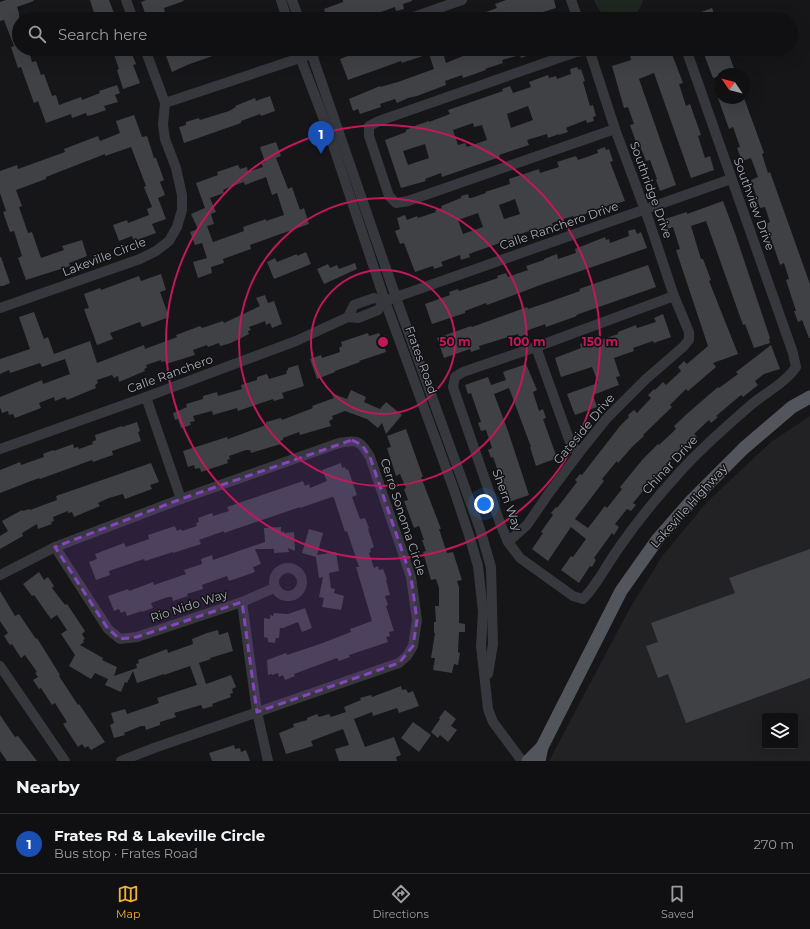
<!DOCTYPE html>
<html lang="en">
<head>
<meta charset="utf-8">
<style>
	:root { --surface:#101012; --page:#1e1e20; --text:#f1f3f6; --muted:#9c9d9f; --line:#303032; --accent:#f2b134 }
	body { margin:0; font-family:Montserrat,sans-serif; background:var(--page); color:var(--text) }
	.controls { position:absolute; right:12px; bottom:12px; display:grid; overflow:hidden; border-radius:4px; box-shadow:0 4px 16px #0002 }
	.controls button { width:36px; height:36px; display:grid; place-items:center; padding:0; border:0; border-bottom:1px solid var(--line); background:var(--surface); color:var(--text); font:20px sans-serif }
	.compass { position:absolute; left:714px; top:68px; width:36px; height:36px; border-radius:50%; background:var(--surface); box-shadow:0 4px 16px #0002; rotate:305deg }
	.you { position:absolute; left:484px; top:504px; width:14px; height:14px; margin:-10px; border:3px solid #fff; border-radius:50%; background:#1a73e8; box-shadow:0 0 0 6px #1a73e833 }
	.badge { display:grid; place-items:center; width:26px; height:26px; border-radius:50%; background:var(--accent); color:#fff; font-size:13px; font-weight:700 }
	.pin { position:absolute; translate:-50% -33px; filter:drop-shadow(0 1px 2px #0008) }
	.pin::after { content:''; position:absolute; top:21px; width:14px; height:12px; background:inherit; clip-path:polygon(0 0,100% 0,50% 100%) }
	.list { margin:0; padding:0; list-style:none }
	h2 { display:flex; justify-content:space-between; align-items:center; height:52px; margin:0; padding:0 16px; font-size:17px }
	h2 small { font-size:13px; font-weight:400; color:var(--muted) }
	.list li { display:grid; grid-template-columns:26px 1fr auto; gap:12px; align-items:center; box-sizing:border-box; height:60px; padding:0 16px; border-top:1px solid var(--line) }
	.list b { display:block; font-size:15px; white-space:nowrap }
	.list p { margin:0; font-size:13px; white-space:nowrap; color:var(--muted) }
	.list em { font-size:13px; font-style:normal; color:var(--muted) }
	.icon { flex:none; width:22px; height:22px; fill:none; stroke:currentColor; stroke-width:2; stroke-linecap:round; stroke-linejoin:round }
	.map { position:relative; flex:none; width:810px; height:761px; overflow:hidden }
	.search { position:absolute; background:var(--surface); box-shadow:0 4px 16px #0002; left:12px; right:12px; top:12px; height:44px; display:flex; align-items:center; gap:10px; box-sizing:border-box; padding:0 14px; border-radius:22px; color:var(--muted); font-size:15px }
	.sheet { height:112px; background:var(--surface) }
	nav { display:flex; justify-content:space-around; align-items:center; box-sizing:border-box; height:56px; border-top:1px solid var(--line); background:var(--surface); font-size:11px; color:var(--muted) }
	nav a { display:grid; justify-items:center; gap:2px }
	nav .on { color:var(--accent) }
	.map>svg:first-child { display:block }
	.built { fill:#222225; fill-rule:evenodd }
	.green { fill:#1e261f }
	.building { fill:#404145; fill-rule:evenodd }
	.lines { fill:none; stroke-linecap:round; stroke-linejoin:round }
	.minor { stroke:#37383d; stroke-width:10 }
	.major { stroke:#53555c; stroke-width:13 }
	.marked { fill:#8446be; fill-opacity:0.2; stroke:#8446be; stroke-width:3; stroke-dasharray:8 5; stroke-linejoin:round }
	.ring { fill:none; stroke:#c2185b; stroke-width:2 }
	.labels { text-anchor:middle; stroke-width:3; stroke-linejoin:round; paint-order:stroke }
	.street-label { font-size:12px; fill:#a8adb8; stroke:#111113 }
	.centre { fill:#c2185b; stroke:#111113; stroke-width:2 }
	.ring-label { font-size:12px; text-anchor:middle; font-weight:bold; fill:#c2185b; stroke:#111113; stroke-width:3; stroke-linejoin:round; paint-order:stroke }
</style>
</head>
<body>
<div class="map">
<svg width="810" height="761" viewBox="0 0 810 761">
	<rect width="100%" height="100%" fill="#161618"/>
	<path class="built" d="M810,416v345h-261l81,-153 33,-53 44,-53 64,-60zM765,716h30v30h-30z"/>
	<path class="green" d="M594,0h49c-5,26 -42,25 -49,0z"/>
	<g class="building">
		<polygon points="6,0 33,0 34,1 17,7 19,13 19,49 28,49 32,62 36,61 41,75 44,74 52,96 56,95 59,105 81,97 82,100 100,93 99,91 117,85 120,93 115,95 118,102 104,106 106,110 92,115 87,116 86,113 72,118 71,114 46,123 38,101 34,103 21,67 18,68 11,47 14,46 4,20 0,21 0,2"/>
		<polygon points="90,0 109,0 114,13 96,19"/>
		<polygon points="146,0 183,0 184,1 164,8 165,12 147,18 141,2"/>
		<polygon points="343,0 412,0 412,1 403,4 404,9 396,11 395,7 378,13 378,15 363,19 327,19 324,9 343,2"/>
		<polygon points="506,0 554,0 556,8 537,14 537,17 531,19 470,19 469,18 497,8 495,4"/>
		<polygon points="712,8 716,19 685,19 685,18"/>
		<polygon points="112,49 130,49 136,64 133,65 140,83 123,89 117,70 119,69"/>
		<polygon points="177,49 227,49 227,51 187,65 172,72 166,56 173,54 172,51"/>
		<polygon points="366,49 368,54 382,49 442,49 446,63 480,49 542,49 543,50 521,58 520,55 502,60 503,63 485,69 486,70 463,78 462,75 445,81 446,85 417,96 408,98 397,103 395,99 380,104 381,107 360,114 358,109 353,111 349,99 380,86 380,87 398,82 434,69 429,54 402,63 401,61 348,80 340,59"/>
		<polygon points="658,49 670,49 683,83 679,84 686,106 690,104 701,135 698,136 705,158 710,156 714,170 691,178 654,73 639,79 676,185 660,191 656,180 657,179 650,160 646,161 638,141 636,142 630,125 634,124 628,107 624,108 612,66 631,60 630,55 642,51 643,54"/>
		<polygon points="702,49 727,49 736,74 720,74 720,76 713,78"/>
		<path d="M577,67l2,3 2,-1 4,12 -2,1 7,24 3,-1 3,11 -3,1 1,4 -7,2 -1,-3 -18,7 -2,1 2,4 -9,3v-1l-11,4 -1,-4 -20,6 2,5 -30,10 1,2 -58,20 -1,-4 -16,6 1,2 -25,7 -16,-48 21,-8v-2l11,-5 12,-4v1l21,-8 -2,-4 55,-19 -1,-2 8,-3 3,7 18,-6 -2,-5 19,-7 1,3 7,-2 1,3 14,-5 -1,-5zM528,106l5,14 -22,8 -4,-14zM473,123l1,4 8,-2 5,15 -20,7 -2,-4 -7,2 -5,-15zM425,144l4,14 -21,7 -5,-14z"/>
		<polygon points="270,96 275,111 261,116 260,114 241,121 241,123 184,143 179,127 186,125 186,122 199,118 200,120 229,111 236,107 235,106 255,98 256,101"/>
		<polygon points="718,98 744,98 764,153 762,154 768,173 770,172 810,284 810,338 809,338 802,320 798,322 794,311 796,311 786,280 789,279 784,263 780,265 766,224 770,222 765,207 760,208 751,180 758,177 751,158 742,161 737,148 740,147 733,127 729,129"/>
		<polygon points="134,115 142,137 147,136 154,158 156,158 164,180 160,182 165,195 158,198 166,219 152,224 156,233 134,241 132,236 119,241 113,225 127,220 128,223 149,215 147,209 152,207 144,187 146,186 131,147 105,156 105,154 46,177 46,179 16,190 22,206 19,207 28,233 32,232 41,258 64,250 62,246 82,240 87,256 69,263 70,266 26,280 18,258 22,256 14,231 10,232 3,212 6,211 0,193 0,171 17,165 18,169 65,152 64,149 98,136 100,141 120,133 116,121"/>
		<path d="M276,142l5,14 -5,2 7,18 5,13 4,-2 8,23 4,-2 5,16 -59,21 1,4 -28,10 1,4 -13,4 1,6 -14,5 -5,-16 14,-4 -5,-15 -7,2 -5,-13 8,-3 -7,-15 14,-6 -9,-25 22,-8 -1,-3 21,-7 2,4 7,-2 1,5 15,-5 -2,-4 4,-1 -5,-15zM266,177l6,18 5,-2 7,22 -18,6v-2l-23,8 1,4 -31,11 -6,-16 7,-2 -3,-10 5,-2 -6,-14 14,-5 -1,-3 7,-3 14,-5 1,3z"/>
		<path d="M605,147l1,3 3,-1 4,12 -3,1 15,39 -10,3v-1l-41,15 -1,-2 -21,7 1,4 -16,5 -1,-3 -19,6 1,3 -9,3 -1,-1 -39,14 1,3 -9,3 -1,-5 -19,7 2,4 -9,3 -1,-3 -18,6 -11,-29 -4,1 -5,-13 5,-2 -3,-11 8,-3 2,5 10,-4 1,2 18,-6 -1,-2 7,-2 -1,-2 20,-8v-2l7,-2 1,4h2l15,-5 -1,-1 25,-8 -1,-5 30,-10 1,4 19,-6 -2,-5 19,-6 2,4 20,-7 -1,-3zM515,199l5,15 -16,5 -5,-14zM478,213l5,14 -20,7 -5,-14z"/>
		<polygon points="723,201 736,236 770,338 769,339 770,343 754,348 745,324 743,325 706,221 691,226 701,259 703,259 711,280 709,281 738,354 713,363 716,367 688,391 686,389 670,405 672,407 643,435 644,436 632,447 618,463 617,461 602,479 604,481 575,519 588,528 605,506 607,508 622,489 620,487 643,459 658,444 659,445 676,429 674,426 689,412 718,387 719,388 738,374 736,372 771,345 780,369 764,374 755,381 758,385 743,397 741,395 716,416 718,417 711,423 709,420 694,434 697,437 691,443 689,441 667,464 670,466 656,481 653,479 633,503 636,505 631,511 627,509 615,524 619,527 614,535 612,533 594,558 596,560 592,567 590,566 579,583 561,570 571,556 573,557 586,539 571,527 548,561 532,549 543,533 541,532 553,515 551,513 556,507 557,508 577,482 575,480 580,474 582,475 620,426 629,417 628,415 634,410 637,413 651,398 648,395 654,389 655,390 663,382 666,385 681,371 678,367 684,361 687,364 708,346 676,250 680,249 673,227 668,229 665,219 687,212 687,214"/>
		<polygon points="635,229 637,234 641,232 647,248 543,284 487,305 486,303 465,311 465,313 432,324 425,304 450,295 449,292 458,289 459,291 498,278 497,276 506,273 508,277 528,270 526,266 544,260 544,259 557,254 558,259 576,253 575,249 605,237 606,240 609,239 610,243 629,236 628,231"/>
		<polygon points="306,252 311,264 274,279 267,262 275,258 277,262 297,254 297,256"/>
		<polygon points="0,257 1,257 10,283 3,286 0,286"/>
		<polygon points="355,263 357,269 324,284 317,269 328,264 330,268 337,265 339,269"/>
		<polygon points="648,265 656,287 576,315 577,316 563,321 546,327 545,324 526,331 527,334 519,337 518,334 479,346 480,349 471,352 470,349 444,358 437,338 471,326 472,327 527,307 528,309 549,302 580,291 579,289"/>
		<polygon points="161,274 166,290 160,292 169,317 142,327 140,322 110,333 113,339 97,345 84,309 89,308 84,294 100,288 101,290 139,276 141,281"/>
		<polygon points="265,295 268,303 274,301 282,324 272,328 270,323 266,325 265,321 249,327 251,330 248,331 249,334 231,343 220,346 219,343 208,347 207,345 193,350 195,355 166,364 165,361 161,362 161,360 146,365 147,368 144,369 145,371 119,382 118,376 114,378 112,375 97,380 98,383 95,385 96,388 67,400 65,397 55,401 54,397 39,403 41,408 15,418 13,414 9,415 8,411 2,413 0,407 0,397 42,380 43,384 70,374 65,359 42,367 40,363 10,373 9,370 0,374 0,359 30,349 19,317 34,312 44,339 48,337 54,354 90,341 97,363 144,345 145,349 177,337 176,335 200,326 202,328 223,321 224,323 260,306 256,298"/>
		<polygon points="663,314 671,337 654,343 653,341 633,348 634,351 614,358 620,376 616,377 619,385 593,395 597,407 575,415 567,394 598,383 592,367 561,377 555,358 581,348 580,344 588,341 589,344 618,334 618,332 636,325 637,328 656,322 654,318"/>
		<polygon points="368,333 369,336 379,333 381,337 386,335 389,344 384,345 386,352 359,361 360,362 335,371 335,372 317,379 310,359 321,355 322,358 340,352 339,348 342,346 341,342"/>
		<polygon points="526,364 537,390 533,392 539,411 543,409 546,418 543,419 557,458 536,466 530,447 531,447 509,388 494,394 508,431 529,495 509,502 493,457 491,458 488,450 492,448 486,430 481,431 478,423 481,422 471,393 468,394 465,385 488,377 491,385 506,380 503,372"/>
		<polygon points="298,365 304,386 282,393 284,398 274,401 273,399 238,411 237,408 213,415 212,411 193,416 195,421 190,422 191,425 181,428 178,419 175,420 173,413 187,407 186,404 203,399 203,396 217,392 218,396 242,389 241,385 257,380 257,377 267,374 269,379 286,374 287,373 286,371 288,370 288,368"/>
		<polygon points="351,390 366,397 364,402 380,409 386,402 402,415 386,434 382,423 378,428 367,419 345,411 332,416 333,419 329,421 331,426 300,435 299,432 283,438 283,440 280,441 281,444 251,453 250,450 246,450 229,456 230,459 227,460 228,463 201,472 200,468 195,469 194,465 188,467 183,451 227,437 228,439 266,425 266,422 281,418 282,420 313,408 312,406 334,398 331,393 347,399"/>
		<polygon points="137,422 140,431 138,432 141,441 112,451 113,455 93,462 92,460 40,479 39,478 0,493 0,470 20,462 21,465 44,457 43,454 53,450 54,451 73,444 74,448 78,447 79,449 93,444 92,442 96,440 95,435 122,426 122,427"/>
		<polygon points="406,429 423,477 421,477 441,529 439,529 447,553 453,552 462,580 457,581 459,587 459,623 465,624 465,632 459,632 458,652 460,653 458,665 454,664 452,673 433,670 435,658 431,658 435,633 434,633 434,622 436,622 435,606 439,606 439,588 436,579 431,580 423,552 426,551 422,540 424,540 419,526 414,528 404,501 408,500 404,489 406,488 400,474 396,476 387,448 391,447 387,436"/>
		<polygon points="151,463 159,482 150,485 152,489 125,499 123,494 109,498 98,503 100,506 74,517 72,512 68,513 68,511 53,517 54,521 51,522 52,524 38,529 37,524 22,533 23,536 0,549 0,536 8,531 2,521 22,510 23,511 29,509 30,510 57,500 56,496"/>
		<polygon points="341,463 342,468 345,467 346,470 348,469 357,495 352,497 360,519 365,518 369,528 368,529 374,547 370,549 371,552 369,553 374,568 378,566 379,570 383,569 387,579 386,580 390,595 385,596 388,605 386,606 394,631 389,632 390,636 386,637 388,642 349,655 350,657 339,661 337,658 294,674 295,676 285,680 283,675 279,677 278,673 272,675 272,674 268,675 267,660 286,653 287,655 320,644 351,632 350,629 372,621 356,567 359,567 347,531 345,532 334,498 332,497 300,508 300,507 224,533 224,531 199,540 201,544 173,553 173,552 145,561 144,559 109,571 110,575 96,580 89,562 97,559 95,554 124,543 126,547 149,539 148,535 175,526 177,531 181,529 182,531 197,526 196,523 199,522 198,518 212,513 213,516 229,511 227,507 303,481 305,486 309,484 310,488 327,481 322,470"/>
		<polygon points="281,527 281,532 284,531 284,533 294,532 295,551 288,548 289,552 274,553 274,549 255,549 261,564 253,567 255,572 229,581 227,576 202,585 203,589 187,594 188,596 173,601 172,597 168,597 151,603 153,608 142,612 142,611 127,616 125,611 121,613 119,609 114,611 108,596 128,589 129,591 153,582 154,585 186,574 184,570 202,564 201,559 212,555 213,560 265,542 264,528"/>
		<polygon points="309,529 323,533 317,555 336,552 339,571 329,573 331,588 335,589 334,593 344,596 341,610 322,607 324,598 319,597 323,577 319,578 316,557 302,553"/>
		<polygon points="810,549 810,678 686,723 668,674 658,678 646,646 658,642 651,623 735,593 729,578"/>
		<polygon points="39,572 44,580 48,577 54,586 52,588 65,605 67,604 85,631 82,634 85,639 83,640 84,642 80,645 103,658 102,660 117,667 114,676 137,668 136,664 139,663 138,660 167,649 168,653 193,644 192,639 207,633 218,630 219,635 228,632 233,651 210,658 211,659 199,663 206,684 231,675 236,687 232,689 233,693 230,694 231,697 212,704 213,706 203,709 201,705 174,713 176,717 160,722 160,725 146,730 145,726 141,726 124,733 125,735 114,738 110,725 114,723 111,713 125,709 127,714 159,703 157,698 197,685 190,666 164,675 164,674 137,683 133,671 127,683 125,682 121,692 105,685 108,679 95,673 91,679 69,666 75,655 61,634 67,630 57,615 51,619 34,595 32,596 23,584"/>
		<polygon points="0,591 15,616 19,614 36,639 37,638 60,675 59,676 78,705 79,704 105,742 91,750 88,746 85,748 82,744 78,747 63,724 67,722 55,703 52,705 41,688 39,689 33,680 38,677 35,673 37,672 25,655 21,658 12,644 10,645 4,636 8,633 0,621"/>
		<polygon points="305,608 312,628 302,632 298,622 283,628 280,628 279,638 276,638 275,643 268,642 268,638 264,637 264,618 270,619 270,615 273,616 274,613 288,614"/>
		<polygon points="401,686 402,690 406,689 408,693 413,691 419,706 399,713 397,708 373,716 372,712 354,719 365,747 394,737 401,755 396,757 397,761 339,761 335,749 349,745 343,729 311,741 313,746 286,754 279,733 294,727 293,724 307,720 307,718 317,714 319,717 329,714 331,717 346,712 344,707 361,700 360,698 371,695 372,697"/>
		<polygon points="445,710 456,719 451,726 457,730 448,742 440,735 438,738 431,732 440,719 439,718"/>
		<polygon points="0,715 15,737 18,736 37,761 7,761 0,751"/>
		<polygon points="413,722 431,735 419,752 401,738"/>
		<polygon points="234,745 235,749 240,748 241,752 246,750 250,761 212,761 209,753"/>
	</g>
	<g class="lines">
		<g class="minor">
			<polyline points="126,0 133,19"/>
			<polyline points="281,0 287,19"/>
			<polyline points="292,0 299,19"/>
			<polyline points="571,0 578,19"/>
			<polyline points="408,19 462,0"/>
			<polyline points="297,49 328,130 385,301 454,490 469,535 478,566 483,612 481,646 488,709 493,722 522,761"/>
			<polyline points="310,49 400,309 480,529 491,567 493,644 488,674"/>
			<polyline points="597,49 576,52 379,121 369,126 369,136 389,196 396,203 408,201 615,129"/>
			<polyline points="165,103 300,58 324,49"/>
			<path d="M674,296l-138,51 -73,25 -8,5 -2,10 47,136 8,19 12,16 53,38 10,3c14,-14 23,-33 35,-50 18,-26 39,-52 61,-76 22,-25 48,-47 73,-69 15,-12 34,-22 44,-37l-3,-14 -107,-304"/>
			<polyline points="0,308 140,259 156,251 169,241 177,227 182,210 182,195 176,168 165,139 163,125 165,103 145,49"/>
			<polyline points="348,317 354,305 374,298 385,301 731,179"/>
			<polyline points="536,347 571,445 579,453"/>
			<polyline points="146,397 181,499"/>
			<polyline points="0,449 146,397 296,341 348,317 358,318 378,310 385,301"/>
			<polyline points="508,542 527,525 549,493 579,453 607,418 646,379 683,347 689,340 689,332 674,296 649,221 615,129 589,49"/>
			<polyline points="55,547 108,629 120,639 137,637 242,602 274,588"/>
			<circle cx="288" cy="582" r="14"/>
			<path d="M0,575l55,-28 126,-48 158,-56c20,-4 21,-2 31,14l41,120 6,43 -4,26 -6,10 -8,7 -245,85 -33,13"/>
			<polyline points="242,602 257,712 268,761"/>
			<polyline points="0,666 65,761"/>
		</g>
		<g class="major">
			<polyline points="528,761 542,747"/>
			<polyline points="539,761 542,747 621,591 657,540 691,501 744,448 792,407 810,397"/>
		</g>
	</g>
	<path class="marked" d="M352,440l10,5 8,12 41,120 6,43 -4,26 -14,17 -142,49 -15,-110 -105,35 -17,2 -12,-10 -53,-82 126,-48z"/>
	<g class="ring">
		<circle cx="383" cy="342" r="72"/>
		<circle cx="383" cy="342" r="144"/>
		<circle cx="383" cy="342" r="217"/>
	</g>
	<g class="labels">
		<g class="street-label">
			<text transform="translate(651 190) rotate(70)" y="4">Southridge Drive</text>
			<text transform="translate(754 204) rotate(70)" y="4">Southview Drive</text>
			<text transform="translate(559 226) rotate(-19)" y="4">Calle Ranchero Drive</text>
			<text transform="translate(104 257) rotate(-21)" y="4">Lakeville Circle</text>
			<text transform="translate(421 360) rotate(70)" y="4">Frates Road</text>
			<text transform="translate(170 374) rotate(-20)" y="4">Calle Ranchero</text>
			<text transform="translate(584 429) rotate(-50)" y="4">Gateside Drive</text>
			<text transform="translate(670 465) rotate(-47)" y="4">Chinar Drive</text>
			<text transform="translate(507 500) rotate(70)" y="4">Shern Way</text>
			<text transform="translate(689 506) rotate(-48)" y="4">Lakeville Highway</text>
			<text transform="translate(403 517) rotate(72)" y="4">Cerro Sonoma Circle</text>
			<text transform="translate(189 606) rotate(-18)" y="4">Rio Nido Way</text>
		</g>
	</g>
	<circle cx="383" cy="342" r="6" class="centre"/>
	<g class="ring-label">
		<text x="455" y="346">50 m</text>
		<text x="527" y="346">100 m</text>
		<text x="600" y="346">150 m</text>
	</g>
</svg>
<div class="controls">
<button><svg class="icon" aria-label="layers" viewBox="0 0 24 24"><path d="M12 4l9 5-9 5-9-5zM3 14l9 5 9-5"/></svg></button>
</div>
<svg class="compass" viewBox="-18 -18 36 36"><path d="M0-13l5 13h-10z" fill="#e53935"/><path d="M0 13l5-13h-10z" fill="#9c9d9f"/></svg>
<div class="you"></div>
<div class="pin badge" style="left:321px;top:154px;background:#1a4fb4">1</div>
<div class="search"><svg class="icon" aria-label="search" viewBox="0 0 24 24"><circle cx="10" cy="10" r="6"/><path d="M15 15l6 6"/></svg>Search here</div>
</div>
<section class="sheet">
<h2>Nearby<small></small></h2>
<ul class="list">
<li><span class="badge" style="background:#1a4fb4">1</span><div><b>Frates Rd &amp; Lakeville Circle</b><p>Bus stop · Frates Road</p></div><em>270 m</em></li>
</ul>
</section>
<nav>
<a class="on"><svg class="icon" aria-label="map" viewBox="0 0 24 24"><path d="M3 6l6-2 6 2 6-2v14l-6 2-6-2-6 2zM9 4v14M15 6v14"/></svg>Map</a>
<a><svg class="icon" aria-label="directions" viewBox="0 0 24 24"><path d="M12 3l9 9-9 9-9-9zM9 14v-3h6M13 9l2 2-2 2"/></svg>Directions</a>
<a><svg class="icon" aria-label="saved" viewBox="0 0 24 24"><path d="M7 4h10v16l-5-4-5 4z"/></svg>Saved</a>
</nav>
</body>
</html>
